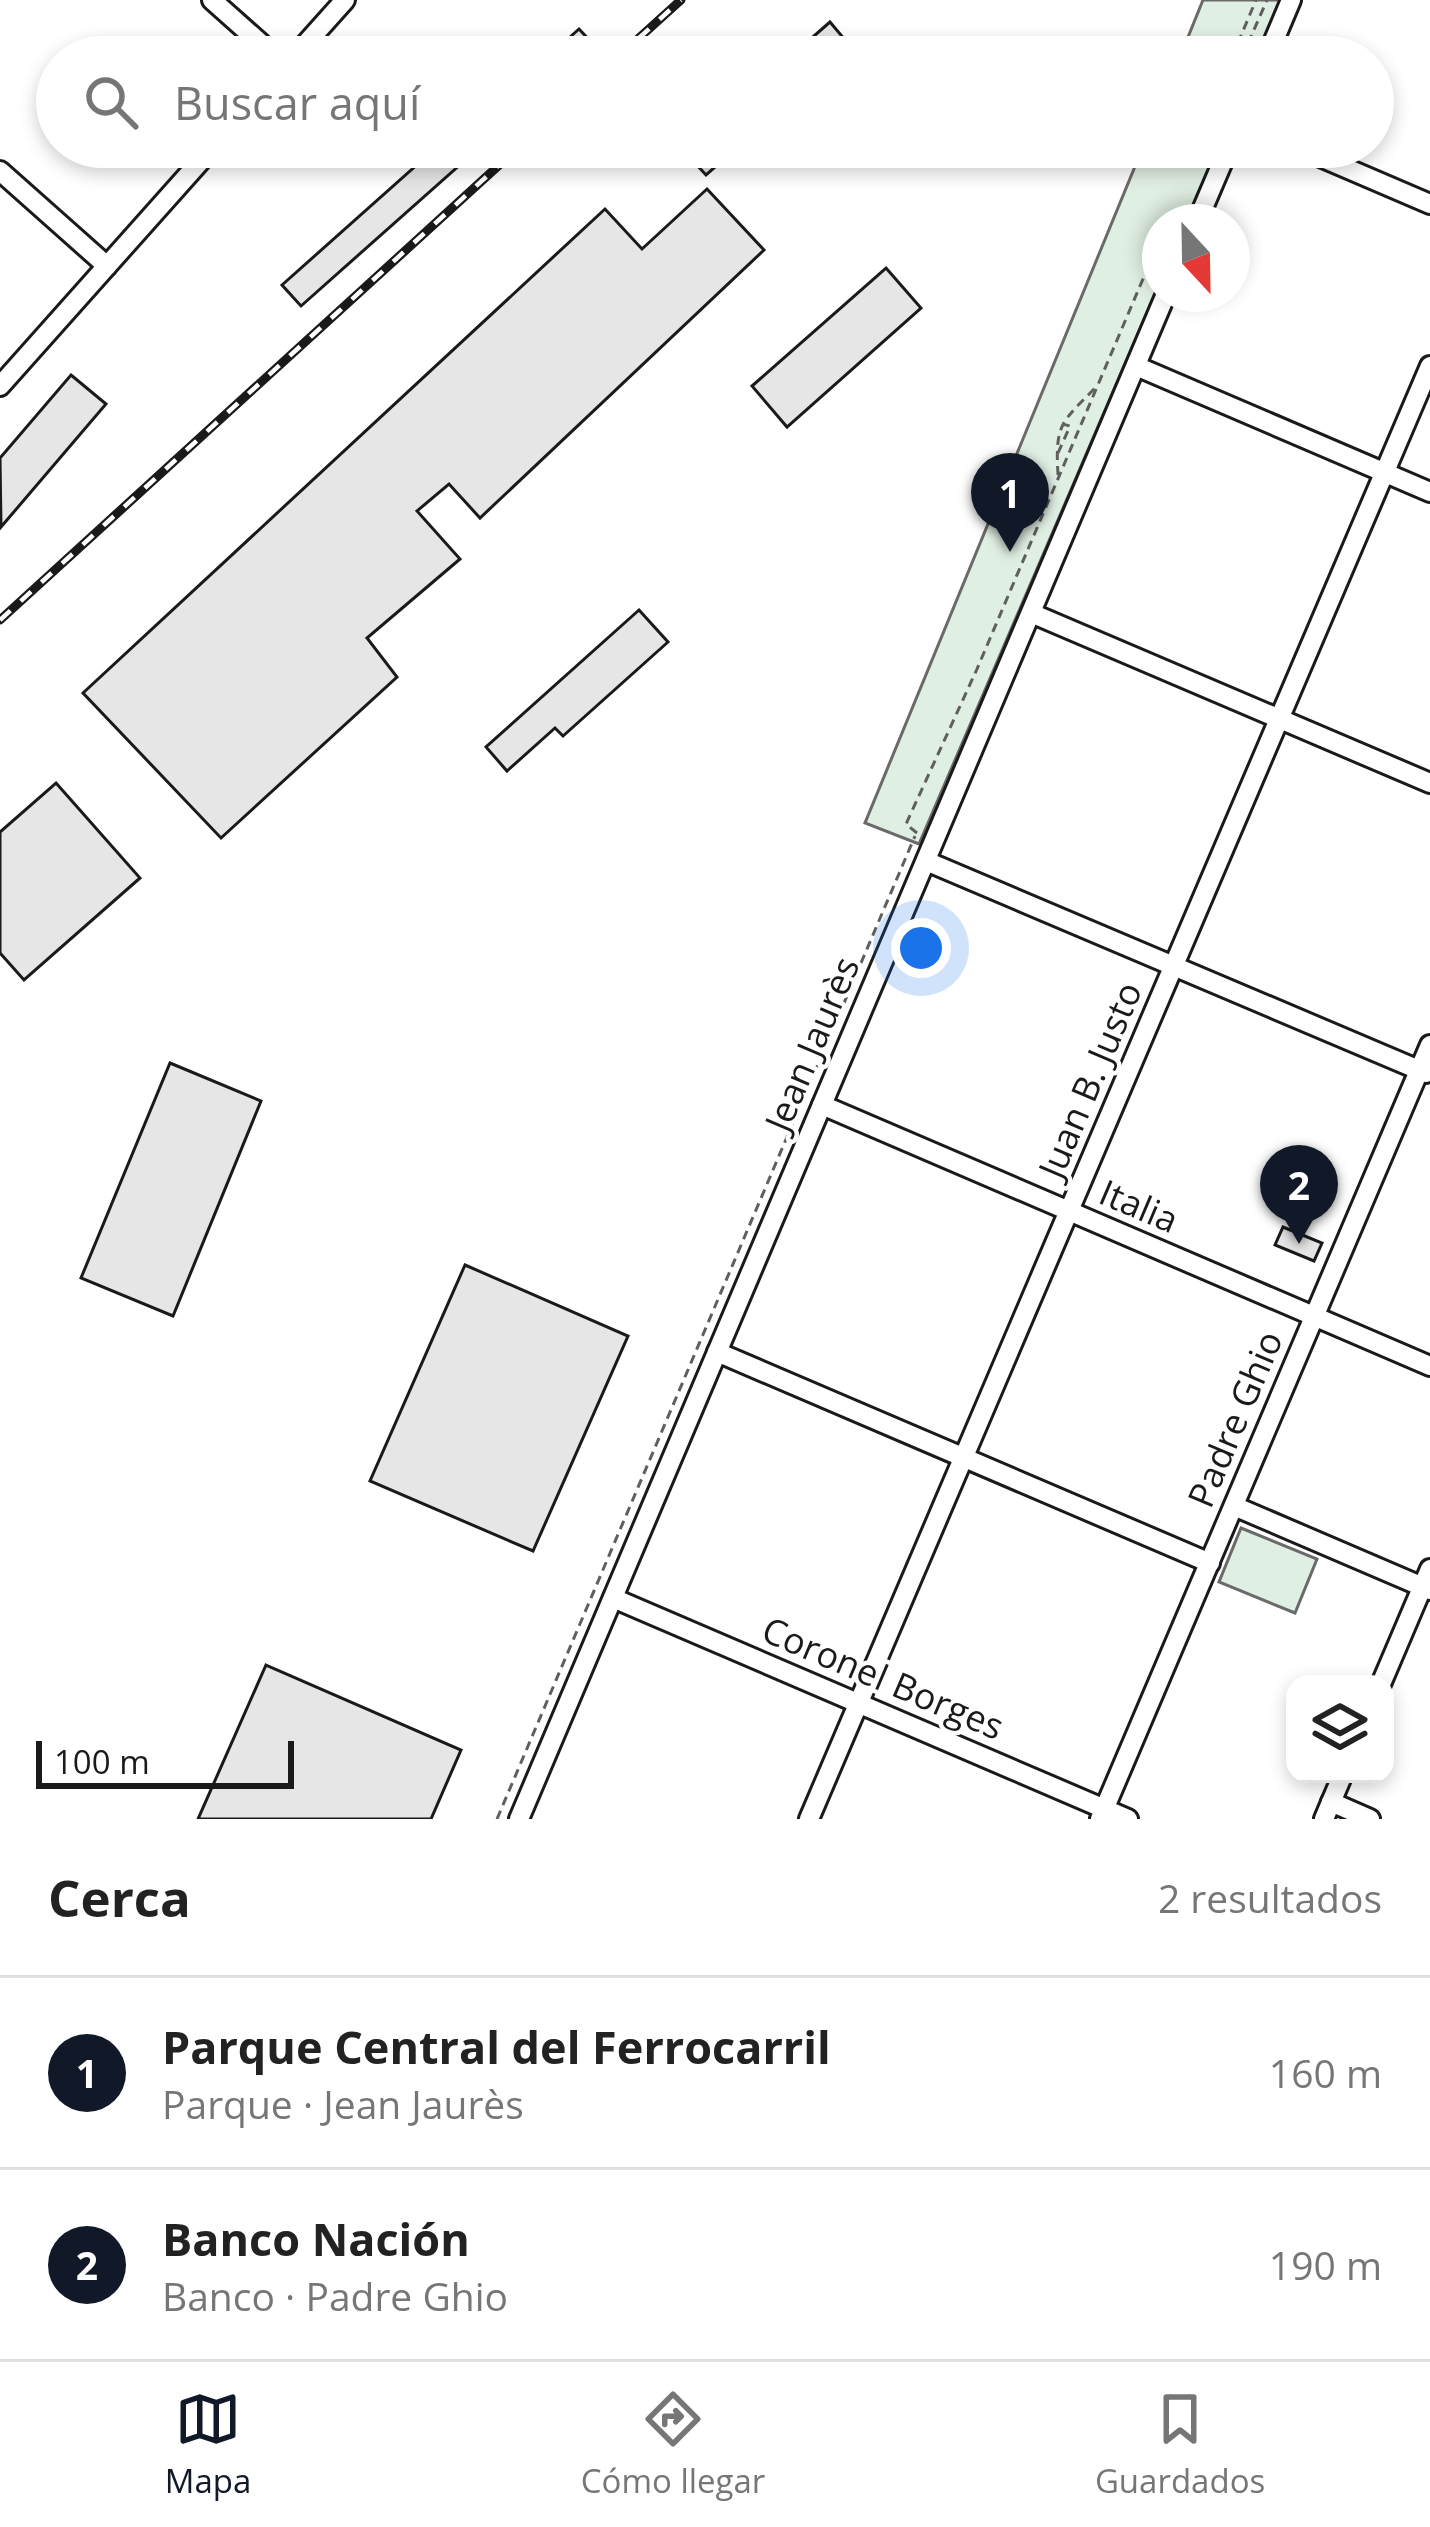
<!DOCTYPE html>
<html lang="es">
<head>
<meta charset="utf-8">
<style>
	:root { --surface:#fff; --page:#f6f6f6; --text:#222; --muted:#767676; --line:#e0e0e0; --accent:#111827 }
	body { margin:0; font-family:"Open Sans",sans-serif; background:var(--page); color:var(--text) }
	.controls { position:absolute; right:36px; bottom:36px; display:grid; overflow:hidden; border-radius:24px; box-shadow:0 6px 18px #0003 }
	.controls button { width:108px; height:108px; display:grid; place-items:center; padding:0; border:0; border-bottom:3px solid var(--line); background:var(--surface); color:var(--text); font:60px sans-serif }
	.compass { position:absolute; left:1142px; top:204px; width:108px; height:108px; border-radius:50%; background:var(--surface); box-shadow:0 6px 18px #0003; rotate:158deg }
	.scale { position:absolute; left:36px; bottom:30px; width:258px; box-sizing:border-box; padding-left:12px; border:6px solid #1a1a1a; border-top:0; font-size:33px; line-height:42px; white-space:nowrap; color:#1a1a1a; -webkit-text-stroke:9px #fff; paint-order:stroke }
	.you { position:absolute; left:921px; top:948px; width:42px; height:42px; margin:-30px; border:9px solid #fff; border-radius:50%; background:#1a73e8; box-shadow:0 0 0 18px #1a73e833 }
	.badge { display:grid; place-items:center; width:78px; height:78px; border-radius:50%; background:var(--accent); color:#fff; font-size:39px; font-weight:700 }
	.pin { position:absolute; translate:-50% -99px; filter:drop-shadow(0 3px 6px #0008) }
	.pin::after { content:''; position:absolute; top:63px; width:42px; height:36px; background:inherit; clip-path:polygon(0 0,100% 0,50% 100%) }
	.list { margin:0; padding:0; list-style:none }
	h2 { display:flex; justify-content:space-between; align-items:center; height:156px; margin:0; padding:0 48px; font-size:51px }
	h2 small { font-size:39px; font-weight:400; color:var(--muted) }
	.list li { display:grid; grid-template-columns:78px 1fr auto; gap:36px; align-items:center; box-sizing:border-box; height:192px; padding:0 48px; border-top:3px solid var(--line) }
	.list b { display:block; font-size:45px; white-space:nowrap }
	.list p { margin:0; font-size:39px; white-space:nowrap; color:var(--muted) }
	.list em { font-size:39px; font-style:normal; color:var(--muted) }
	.icon { flex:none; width:66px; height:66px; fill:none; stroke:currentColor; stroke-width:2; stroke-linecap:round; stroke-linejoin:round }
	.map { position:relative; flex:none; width:1430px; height:1819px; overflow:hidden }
	.search { position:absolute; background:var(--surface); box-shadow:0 6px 18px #0003; left:36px; right:36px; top:36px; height:132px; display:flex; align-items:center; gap:30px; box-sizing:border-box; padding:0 42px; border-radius:66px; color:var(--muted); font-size:45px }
	.sheet { height:540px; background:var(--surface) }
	nav { display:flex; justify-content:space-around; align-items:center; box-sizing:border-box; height:168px; border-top:3px solid var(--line); background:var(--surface); font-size:33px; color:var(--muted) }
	nav a { display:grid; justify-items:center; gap:6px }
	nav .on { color:var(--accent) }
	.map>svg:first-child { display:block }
	.green { fill:#e0efe3; stroke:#6a6a6a; stroke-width:3 }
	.building { fill:#e6e6e6; stroke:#1a1a1a; stroke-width:3 }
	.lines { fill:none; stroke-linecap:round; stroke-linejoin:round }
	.minor-casing { stroke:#1a1a1a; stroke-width:24 }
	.path { stroke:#5f5f5f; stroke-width:3; stroke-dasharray:9 6; stroke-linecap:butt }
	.minor { stroke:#fff; stroke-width:18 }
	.rail-casing { stroke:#1a1a1a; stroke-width:9 }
	.rail { stroke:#fff; stroke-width:4.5; stroke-dasharray:14; stroke-linecap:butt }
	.labels { text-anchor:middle; stroke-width:9; stroke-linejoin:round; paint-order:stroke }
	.street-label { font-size:36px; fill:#1a1a1a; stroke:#fff }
</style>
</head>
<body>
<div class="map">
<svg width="1430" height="1819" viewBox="0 0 1430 1819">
	<rect width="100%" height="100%" fill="#fff"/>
	<g class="green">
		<polygon points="1203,0 1281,0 1257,57 1180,57"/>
		<polygon points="1143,147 1218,147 1186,222 1160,222 1160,282 919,844 865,823"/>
		<polygon points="1241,1528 1317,1559 1295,1613 1219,1582"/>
	</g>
	<g class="building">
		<polygon points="830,22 851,47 840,57 790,57"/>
		<polygon points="579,29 593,44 578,57 548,57"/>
		<polygon points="437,147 480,147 301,306 282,285"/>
		<polygon points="688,147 738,147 706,175 684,151"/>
		<polygon points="707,189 764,250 480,518 449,484 417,511 460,559 367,638 397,677 221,838 83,693 605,209 642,249"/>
		<polygon points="886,268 921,308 787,427 752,386"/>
		<polygon points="71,375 106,404 1,527 0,458"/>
		<polygon points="639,610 668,642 563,736 555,728 507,771 486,747"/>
		<polygon points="56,783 140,878 24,980 0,953 0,832"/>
		<polygon points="170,1063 261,1101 173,1316 81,1278"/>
		<polygon points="1283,1227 1322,1243 1314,1261 1275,1245"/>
		<polygon points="465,1265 628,1336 533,1551 370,1481"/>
		<polygon points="266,1665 461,1750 431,1819 198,1819"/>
	</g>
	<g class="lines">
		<g class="minor-casing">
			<g id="minor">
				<polyline points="212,0 276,57"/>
				<polyline points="294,57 345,0"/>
				<polyline points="1267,57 1291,0"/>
				<polyline points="1297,147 1430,204"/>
				<polyline points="0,171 107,266"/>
				<polyline points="1197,222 1229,147"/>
				<polyline points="1136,366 1430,492"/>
				<polyline points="0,386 213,147"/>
				<polyline points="1031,613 1430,783"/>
				<polyline points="926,861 1426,1073"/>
				<polyline points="822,1105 1430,1366"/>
				<polyline points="717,1352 1210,1563"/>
				<polyline points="1234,1506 1430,1590"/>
				<polyline points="613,1598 1128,1819"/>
				<polyline points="1381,1684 1430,1569"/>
				<polyline points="1331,1802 1370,1819"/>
				<polyline points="519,1819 1166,294"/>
				<polyline points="809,1819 1430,366"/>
				<polyline points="1100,1819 1430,1045"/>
				<polyline points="1324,1819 1343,1774"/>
			</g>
		</g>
		<g class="path">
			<polyline points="1232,57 1256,0"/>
			<polyline points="1242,57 1267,0"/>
			<polyline points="1185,147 1188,147"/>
			<polyline points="1201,154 1204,147"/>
			<polyline points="1167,222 1183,211"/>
			<polyline points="1154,282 1160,267"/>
			<polyline points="1058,453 1070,426 1062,424"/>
			<path d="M1058,475c-3,-52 3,-52 39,-89"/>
			<polyline points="917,833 906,824 977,669 1160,239"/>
			<polyline points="497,1819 915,836"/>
		</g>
		<use href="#minor" class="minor"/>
		<g class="rail-casing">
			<g id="rail">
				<polyline points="618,57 681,0"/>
				<polyline points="0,620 519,147"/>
			</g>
		</g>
		<use href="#rail" class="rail"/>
	</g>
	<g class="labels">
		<g class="street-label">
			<text transform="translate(812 1044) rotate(-67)" y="13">Jean Jaurès</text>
			<text transform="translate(1090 1080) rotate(-67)" y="13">Juan B. Justo</text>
			<text transform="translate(1139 1206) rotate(23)" y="13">Italia</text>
			<text transform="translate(1235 1419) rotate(-67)" y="13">Padre Ghio</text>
			<text transform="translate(883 1678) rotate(23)" y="13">Coronel Borges</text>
		</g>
	</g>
</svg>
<div class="controls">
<button><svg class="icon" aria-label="layers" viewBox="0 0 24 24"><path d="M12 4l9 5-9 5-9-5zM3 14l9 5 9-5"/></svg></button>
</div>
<svg class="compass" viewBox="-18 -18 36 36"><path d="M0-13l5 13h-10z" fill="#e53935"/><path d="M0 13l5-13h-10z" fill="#767676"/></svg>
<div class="scale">100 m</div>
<div class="you"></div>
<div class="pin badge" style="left:1010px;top:552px">1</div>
<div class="pin badge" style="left:1299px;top:1244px">2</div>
<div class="search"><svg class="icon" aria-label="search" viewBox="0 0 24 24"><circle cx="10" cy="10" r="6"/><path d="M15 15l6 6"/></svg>Buscar aquí</div>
</div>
<section class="sheet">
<h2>Cerca<small>2 resultados</small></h2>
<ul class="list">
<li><span class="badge">1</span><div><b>Parque Central del Ferrocarril</b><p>Parque · Jean Jaurès</p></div><em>160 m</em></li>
<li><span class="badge">2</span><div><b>Banco Nación</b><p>Banco · Padre Ghio</p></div><em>190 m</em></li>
</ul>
</section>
<nav>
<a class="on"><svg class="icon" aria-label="map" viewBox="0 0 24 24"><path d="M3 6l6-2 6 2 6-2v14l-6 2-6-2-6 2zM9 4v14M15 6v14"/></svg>Mapa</a>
<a><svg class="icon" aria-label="directions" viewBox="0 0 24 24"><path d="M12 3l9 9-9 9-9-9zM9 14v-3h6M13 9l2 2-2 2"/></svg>Cómo llegar</a>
<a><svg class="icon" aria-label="saved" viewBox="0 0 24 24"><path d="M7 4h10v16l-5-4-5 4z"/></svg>Guardados</a>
</nav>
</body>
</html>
